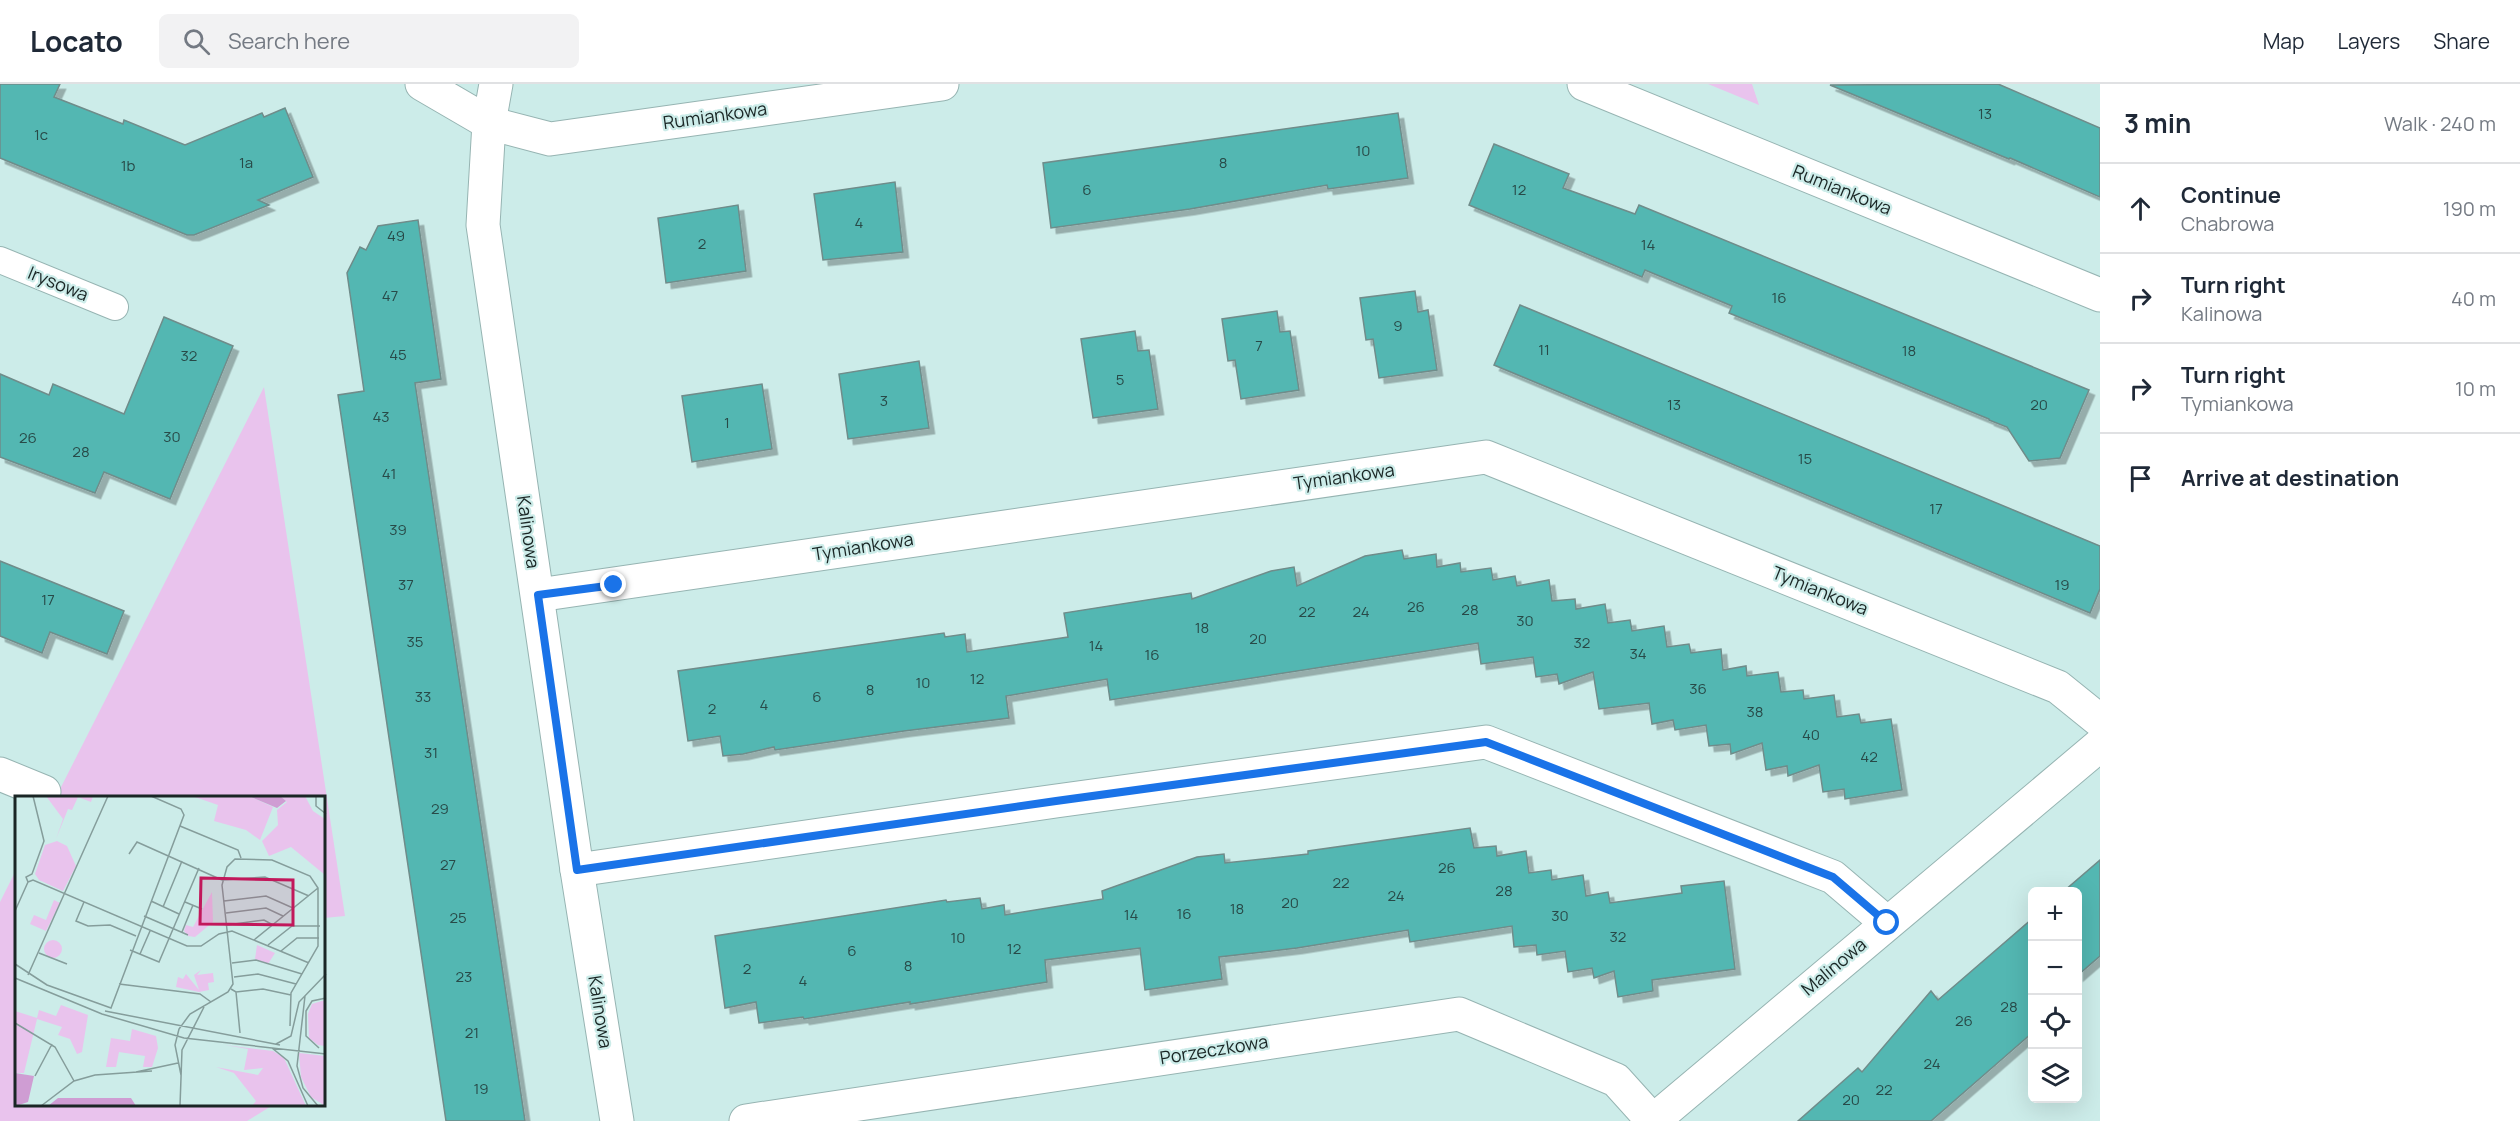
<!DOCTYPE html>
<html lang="en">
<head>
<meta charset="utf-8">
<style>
	:root { --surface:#fff; --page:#f2f2f3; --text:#1f2937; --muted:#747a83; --line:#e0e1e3 }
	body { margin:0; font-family:Manrope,sans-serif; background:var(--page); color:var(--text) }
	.controls { position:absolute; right:18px; bottom:18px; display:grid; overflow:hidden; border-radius:9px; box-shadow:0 6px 24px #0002 }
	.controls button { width:54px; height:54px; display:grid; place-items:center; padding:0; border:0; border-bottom:2px solid var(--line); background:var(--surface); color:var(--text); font:30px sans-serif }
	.stop { position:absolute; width:18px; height:18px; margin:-14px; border:4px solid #1a73e8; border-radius:50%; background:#fff }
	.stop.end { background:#1a73e8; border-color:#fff; box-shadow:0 2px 6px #0008 }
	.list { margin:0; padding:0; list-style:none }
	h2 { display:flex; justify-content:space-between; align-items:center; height:78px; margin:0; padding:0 24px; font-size:26px }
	h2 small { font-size:20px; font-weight:400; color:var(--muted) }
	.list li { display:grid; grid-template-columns:39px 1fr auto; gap:18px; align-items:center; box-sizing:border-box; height:90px; padding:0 24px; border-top:2px solid var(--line) }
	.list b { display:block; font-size:22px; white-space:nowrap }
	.list p { margin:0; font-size:20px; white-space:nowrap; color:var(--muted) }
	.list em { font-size:20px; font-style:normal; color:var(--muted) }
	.icon { flex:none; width:33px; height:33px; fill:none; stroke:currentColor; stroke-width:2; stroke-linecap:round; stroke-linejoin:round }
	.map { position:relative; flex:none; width:2100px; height:1037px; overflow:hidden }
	header { display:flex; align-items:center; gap:36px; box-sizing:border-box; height:84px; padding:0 30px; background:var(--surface); border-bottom:2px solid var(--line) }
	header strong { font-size:28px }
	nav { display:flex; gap:33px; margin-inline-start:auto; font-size:21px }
	.search { width:420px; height:54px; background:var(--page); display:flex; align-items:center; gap:15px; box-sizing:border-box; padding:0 21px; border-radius:9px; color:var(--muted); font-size:22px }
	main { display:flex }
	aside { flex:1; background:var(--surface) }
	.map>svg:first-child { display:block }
	.green { fill:#e9c3ed }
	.building { fill:#52b7b2; stroke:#6f8c8a; stroke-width:1.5; filter:url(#shadow) }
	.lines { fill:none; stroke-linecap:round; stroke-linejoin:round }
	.lane-casing { stroke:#96b4b2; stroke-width:28 }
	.street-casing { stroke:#96b4b2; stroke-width:35 }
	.lane { stroke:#fff; stroke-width:26 }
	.street { stroke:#fff; stroke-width:33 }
	.route { stroke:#1a73e8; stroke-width:8 }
	.labels { text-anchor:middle; stroke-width:4.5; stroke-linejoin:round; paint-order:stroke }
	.number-label { font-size:15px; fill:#284a48 }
	.street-label { font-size:18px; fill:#1a2625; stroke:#ccece9 }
	.inset-road { fill:none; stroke:#859d9b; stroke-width:1.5 }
	.view { fill:#c2185b; fill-opacity:0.15; stroke:#c2185b; stroke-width:3 }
	.inset-edge { fill:none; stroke:#1a2625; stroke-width:3 }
</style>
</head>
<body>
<header>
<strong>Locato</strong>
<div class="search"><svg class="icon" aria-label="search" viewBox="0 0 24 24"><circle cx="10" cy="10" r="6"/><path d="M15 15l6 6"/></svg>Search here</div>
<nav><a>Map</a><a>Layers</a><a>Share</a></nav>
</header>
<main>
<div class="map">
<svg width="2100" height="1037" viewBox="0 0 2100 1037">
	<defs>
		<filter id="shadow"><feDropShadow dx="5.5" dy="5.5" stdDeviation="0" flood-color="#0004"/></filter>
	</defs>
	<rect width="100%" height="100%" fill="#ccece9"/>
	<g class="green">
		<polygon points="1708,0 1752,0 1759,21"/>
		<polygon points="264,303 345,832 324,834 324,713 56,713"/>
		<polygon points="16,786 16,1020 273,1021 247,1037 0,1037 0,818"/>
	</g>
	<g class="building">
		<polygon points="0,0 60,0 54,13 123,40 124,36 185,61 262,29 264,33 285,24 313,93 258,116 269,121 194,151 187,151 0,74"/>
		<polygon points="1998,0 2100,44 2100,113 2010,74 2009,75 1830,1"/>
		<polygon points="1398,29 1408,94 1328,105 1327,101 1190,125 1051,144 1043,79"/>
		<polygon points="1494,60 1569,90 1563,104 1635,130 1639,121 2089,306 2060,374 2029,377 2007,343 1989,336 1989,335 1729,229 1732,222 1645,186 1642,193 1469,121"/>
		<polygon points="895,98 903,168 823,176 814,110"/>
		<polygon points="738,121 746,187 666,199 658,134"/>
		<polygon points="418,136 441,295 415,299 525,1037 446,1037 338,311 364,307 347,189 360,163 366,166 378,142"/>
		<polygon points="1415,207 1418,228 1428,226 1437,286 1379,294 1373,255 1366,256 1360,214"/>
		<polygon points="1520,221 2100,462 2100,505 2090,529 1494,281"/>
		<polygon points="1277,227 1280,248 1290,247 1299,306 1241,315 1235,276 1228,277 1222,235"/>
		<polygon points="164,233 233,262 170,415 104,388 95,409 0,373 0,290 49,311 53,300 124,330"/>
		<polygon points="1135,247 1138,267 1149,266 1158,325 1093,334 1081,255"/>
		<polygon points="919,277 929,344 848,355 839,290"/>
		<polygon points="762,300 772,365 692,378 682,312"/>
		<polygon points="1402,466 1404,475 1436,470 1437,483 1460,479 1461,488 1491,484 1493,496 1515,492 1517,502 1549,496 1552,517 1575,515 1576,525 1605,520 1608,539 1630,536 1632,547 1664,542 1667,563 1689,560 1691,569 1721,565 1723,586 1746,582 1747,592 1778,588 1781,608 1803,606 1804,615 1834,611 1837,633 1859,630 1861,639 1891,635 1902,706 1845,715 1844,705 1823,708 1819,681 1788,692 1787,682 1766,686 1762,659 1731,670 1730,660 1709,662 1706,641 1675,646 1673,636 1652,640 1649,619 1599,625 1593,588 1559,600 1557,590 1536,593 1533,573 1481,580 1478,559 1110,616 1107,595 1006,612 1009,634 904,647 775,666 774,663 743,670 723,672 720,652 688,657 678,587 944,549 945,553 965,550 967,568 1068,553 1064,529 1191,509 1192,515 1271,487 1294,483 1297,502 1365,472"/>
		<polygon points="0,477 124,527 107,570 50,548 42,569 0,552"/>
		<polygon points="1470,744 1474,764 1496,762 1497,772 1526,767 1529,789 1551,786 1552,796 1583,791 1586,812 1608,808 1610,819 1682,809 1681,802 1724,797 1735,885 1652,896 1653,907 1618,913 1614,887 1594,894 1592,884 1568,888 1565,867 1537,871 1536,861 1514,863 1512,842 1410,858 1408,846 1297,864 1219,873 1222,895 1145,906 1140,864 1045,876 1047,898 910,920 910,918 804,935 803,933 759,939 756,918 725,924 715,852 946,816 947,818 980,814 982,825 1004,821 1005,831 1103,815 1102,807 1197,773 1224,770 1225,779 1308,770 1308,767"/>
		<polygon points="2100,776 2100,872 2078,891 2078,807 2064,807"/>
		<polygon points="2032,835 2032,949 1931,1037 1798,1037 1858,984 1862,988 1931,907 1938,916"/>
	</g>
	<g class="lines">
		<g class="lane-casing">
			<polyline id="lane" points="0,176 115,223"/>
		</g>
		<g class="street-casing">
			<g id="street">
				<polyline points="422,0 489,39 550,55 942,0"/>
				<polyline points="496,0 489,39 483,141 577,786 617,1037"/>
				<polyline points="1584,0 2100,211"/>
				<polyline points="538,511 1486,373 2058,603 2100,637"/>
				<polyline points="0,690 44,708"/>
				<polyline points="577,786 1056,717 1486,658 1833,793 1887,839"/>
				<polyline points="746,1037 1459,930 1616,996 1653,1037"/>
				<polyline points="1653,1037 2100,661"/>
			</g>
		</g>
		<use href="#lane" class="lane"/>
		<use href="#street" class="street"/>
	</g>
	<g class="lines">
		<polyline class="route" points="614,501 538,511 577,786 1056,717 1486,658 1833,793 1887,839"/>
	</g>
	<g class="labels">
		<g class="number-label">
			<text x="1985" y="35">13</text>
			<text x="41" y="56">1c</text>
			<text x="1363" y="72">10</text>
			<text x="246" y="84">1a</text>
			<text x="1223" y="84">8</text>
			<text x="128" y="87">1b</text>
			<text x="1087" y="111">6</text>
			<text x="1519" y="111">12</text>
			<text x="859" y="144">4</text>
			<text x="396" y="157">49</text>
			<text x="702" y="165">2</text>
			<text x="1648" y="166">14</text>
			<text x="390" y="217">47</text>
			<text x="1779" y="219">16</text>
			<text x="1398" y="247">9</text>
			<text x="1259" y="267">7</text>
			<text x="1544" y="271">11</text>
			<text x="1909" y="272">18</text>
			<text x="398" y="276">45</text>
			<text x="189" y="277">32</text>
			<text x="1120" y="301">5</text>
			<text x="884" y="322">3</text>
			<text x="1674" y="326">13</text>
			<text x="2039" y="326">20</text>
			<text x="381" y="338">43</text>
			<text x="727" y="344">1</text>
			<text x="172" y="358">30</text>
			<text x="28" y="359">26</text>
			<text x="81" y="373">28</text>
			<text x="1805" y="380">15</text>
			<text x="389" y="395">41</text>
			<text x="1936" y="430">17</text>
			<text x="398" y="451">39</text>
			<text x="406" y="506">37</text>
			<text x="2062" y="506">19</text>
			<text x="48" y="521">17</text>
			<text x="1416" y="528">26</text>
			<text x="1470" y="531">28</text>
			<text x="1307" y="533">22</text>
			<text x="1361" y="533">24</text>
			<text x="1525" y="542">30</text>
			<text x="1202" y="549">18</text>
			<text x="1258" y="560">20</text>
			<text x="415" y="563">35</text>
			<text x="1582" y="564">32</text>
			<text x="1096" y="567">14</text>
			<text x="1638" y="575">34</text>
			<text x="1152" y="576">16</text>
			<text x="977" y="600">12</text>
			<text x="923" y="604">10</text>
			<text x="1698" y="610">36</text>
			<text x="870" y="611">8</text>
			<text x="423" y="618">33</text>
			<text x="817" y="618">6</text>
			<text x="764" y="626">4</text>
			<text x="712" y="630">2</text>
			<text x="1755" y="633">38</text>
			<text x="1811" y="656">40</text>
			<text x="431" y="674">31</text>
			<text x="1869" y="678">42</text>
			<text x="440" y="730">29</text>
			<text x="448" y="786">27</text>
			<text x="1447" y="789">26</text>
			<text x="1341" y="804">22</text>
			<text x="1504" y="812">28</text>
			<text x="1396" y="817">24</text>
			<text x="1290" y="824">20</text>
			<text x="1237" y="830">18</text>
			<text x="1184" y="835">16</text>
			<text x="1131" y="836">14</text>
			<text x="1560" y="837">30</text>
			<text x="458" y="839">25</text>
			<text x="1618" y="858">32</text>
			<text x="958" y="859">10</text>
			<text x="1014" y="870">12</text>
			<text x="852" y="872">6</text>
			<text x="908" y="887">8</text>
			<text x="747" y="890">2</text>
			<text x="464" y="898">23</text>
			<text x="803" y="902">4</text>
			<text x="2009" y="928">28</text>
			<text x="1964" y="942">26</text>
			<text x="472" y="954">21</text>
			<text x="1932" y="985">24</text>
			<text x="481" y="1010">19</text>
			<text x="1884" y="1011">22</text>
			<text x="1851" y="1021">20</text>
		</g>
		<g class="street-label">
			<text transform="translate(715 32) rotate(-8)" y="6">Rumiankowa</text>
			<text transform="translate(1842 106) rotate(22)" y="6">Rumiankowa</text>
			<text transform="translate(58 200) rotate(22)" y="6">Irysowa</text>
			<text transform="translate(1344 393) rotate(-8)" y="6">Tymiankowa</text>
			<text transform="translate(528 448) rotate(82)" y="6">Kalinowa</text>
			<text transform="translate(863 463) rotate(-9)" y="6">Tymiankowa</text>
			<text transform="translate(1820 507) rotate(22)" y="6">Tymiankowa</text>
			<text transform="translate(1834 883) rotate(-40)" y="6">Malinowa</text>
			<text transform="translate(600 928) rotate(81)" y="6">Kalinowa</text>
			<text transform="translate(1214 966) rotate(-9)" y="6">Porzeczkowa</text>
		</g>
	</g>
	<g transform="translate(15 712)">
		<rect width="310" height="310" fill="#ccece9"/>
		<path d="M31,0h47l-2,6 -13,-5 -6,13 -4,-1 -12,30 7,-20zM177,0h57l24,11 -13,33 -14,-10 -32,-9 4,-16zM265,0h25l8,15 12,8v56l-34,-28 -22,9 -7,-15 16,-16 -1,-15 10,-8zM42,45l10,5 9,20 -13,25 -24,-11 -4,-6 10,-29zM197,96l1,30 -18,15 -7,-1 -4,-5 2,-6 7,2zM39,104l6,3 -14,28 -16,-7 4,-9 12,5zM29 153a9 9 0 1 1 18 0a9 9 0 1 1-18 0ZM242,149l18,8 -7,11 -13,-5zM186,174l-4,5 16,-2 1,9 -6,1 1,7 -10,2 -23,-5 2,-10 5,2 3,-5 13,16 -5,-15zM310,204v46l-7,-1 -9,-7 -1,-24 4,-10zM46,209l27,10 -6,37 -5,2 -7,-15 -12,-4 4,-8 -25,-8 -13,54h-9v-62l22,7 2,-8 17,6zM117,233l24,7 2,12 -6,19h-9l2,-11 -26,-4 -3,15h-10l5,-29 19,3zM210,249l48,6 11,7 22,48h-54l4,-5 -22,-28 -18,-6 42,8 5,-7 -19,2 4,-21zM284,257l26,3v50l-14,-9 -10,-20z" fill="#e9c3ed"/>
		<path d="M234,0h31l6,5 -9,7zM0,277l19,3 -6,26 -12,4zM43,302h73l5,8h-88z" fill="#cf9dd3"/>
		<path class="inset-road" d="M18,0l11,45 -12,33 -6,3 2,5 5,-2 154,66h14l18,-12 13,-3 77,32M301,0v10l10,8M165,30l58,24 3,8M114,58l8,-12 85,38M207,84l43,-3 44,19M136,105l28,13M209,105l42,-5 27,12M69,106l-8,19 12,5 22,-1 26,11M170,106l17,7M148,111l19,-46M0,115l13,-29M211,117l40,-5 17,8M129,120l44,19M212,129l37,-5 9,5M167,136l11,-27M239,144l64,-52M253,149l24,-19h28M115,154l29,12 40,-94M266,155l16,-13h22M24,157l28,11M125,158l10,-23M217,167l24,-3 46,14M0,168l32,21 64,23 73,-193 -3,-6 -30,-13M13,179l80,-179M219,181l24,-3 38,10M0,182l87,36 82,24 142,16M104,188l81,10 11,8M216,193l5,3 27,-3 28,6M221,196l4,41M290,200l-8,70 6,22 15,18M90,215l175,34M0,227l40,24 19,34M261,248l15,-8 8,-34 27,-28M257,252l16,13 20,45M304,252l-13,-12v-25l6,-10 14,-3M121,276l42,-9M166,279l-6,-30 4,-16 11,-15 38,-22 5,-8 -11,-99 5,-18 8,-8 37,1 38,16 8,12v58l-27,47 -1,33M20,280l17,-32M26,310l33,-25 21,-6 57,-4M165,310l2,-56 22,-43"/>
		<path class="view" d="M186,82l92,2v45l-93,-1z"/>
		<rect width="310" height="310" class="inset-edge"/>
	</g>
</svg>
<div class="controls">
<button>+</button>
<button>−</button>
<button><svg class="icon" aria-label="locate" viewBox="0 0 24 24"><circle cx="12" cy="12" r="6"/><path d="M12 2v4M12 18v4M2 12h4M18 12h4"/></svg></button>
<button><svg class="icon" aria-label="layers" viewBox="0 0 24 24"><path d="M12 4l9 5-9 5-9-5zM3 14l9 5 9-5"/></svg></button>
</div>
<div class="stop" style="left:1887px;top:839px"></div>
<div class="stop end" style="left:614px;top:501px"></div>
</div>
<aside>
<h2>3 min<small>Walk · 240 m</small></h2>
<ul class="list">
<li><svg class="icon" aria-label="ahead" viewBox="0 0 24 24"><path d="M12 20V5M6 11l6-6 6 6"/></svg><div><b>Continue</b><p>Chabrowa</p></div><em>190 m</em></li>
<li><svg class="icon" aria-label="right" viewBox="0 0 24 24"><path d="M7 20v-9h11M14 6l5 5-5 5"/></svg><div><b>Turn right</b><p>Kalinowa</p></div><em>40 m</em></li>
<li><svg class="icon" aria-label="right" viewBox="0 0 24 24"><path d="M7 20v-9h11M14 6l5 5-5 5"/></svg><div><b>Turn right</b><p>Tymiankowa</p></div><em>10 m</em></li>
<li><svg class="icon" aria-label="arrive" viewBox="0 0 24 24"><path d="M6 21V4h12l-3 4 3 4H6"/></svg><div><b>Arrive at destination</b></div></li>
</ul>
</aside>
</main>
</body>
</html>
